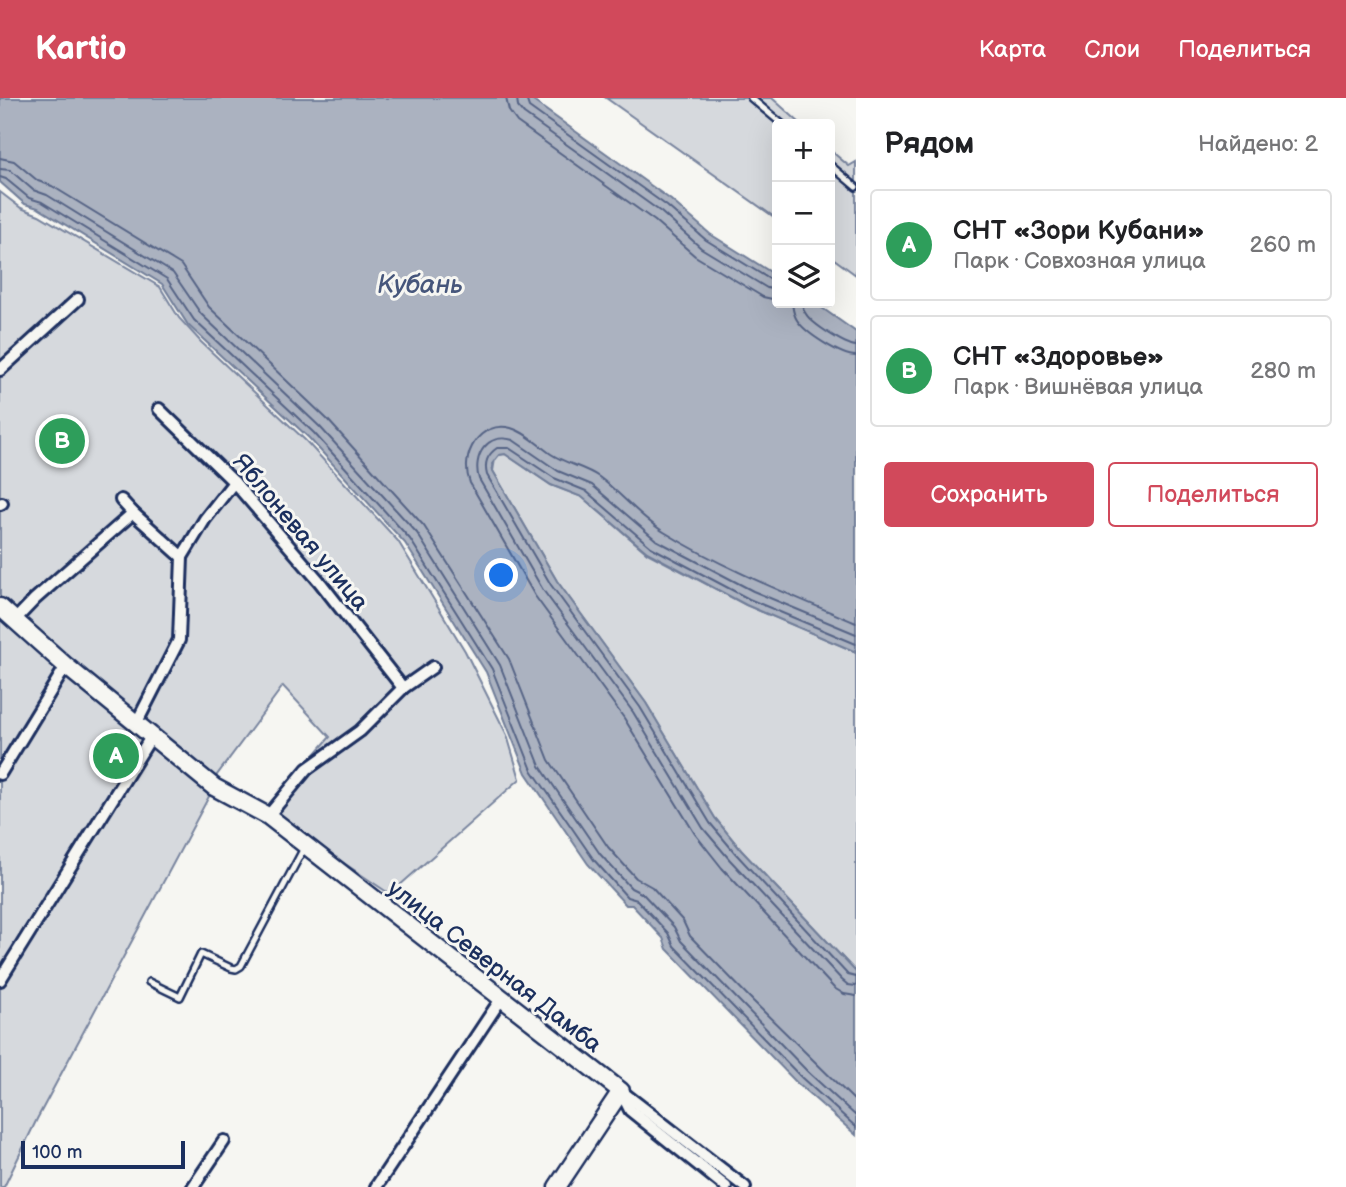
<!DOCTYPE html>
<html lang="ru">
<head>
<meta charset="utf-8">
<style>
	:root { --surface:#fff; --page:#f6f6f6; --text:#202124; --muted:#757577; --line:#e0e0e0; --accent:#d1495b }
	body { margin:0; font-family:"Balsamiq Sans",sans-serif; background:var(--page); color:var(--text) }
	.controls { position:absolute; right:21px; top:21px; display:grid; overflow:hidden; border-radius:7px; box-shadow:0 7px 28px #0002 }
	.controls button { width:63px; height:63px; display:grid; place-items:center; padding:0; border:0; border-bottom:2px solid var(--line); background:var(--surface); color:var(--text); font:35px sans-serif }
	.scale { position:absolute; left:21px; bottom:18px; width:164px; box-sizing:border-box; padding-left:7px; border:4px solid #1b2f5e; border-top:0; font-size:19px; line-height:24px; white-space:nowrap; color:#1b2f5e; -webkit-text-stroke:5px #f6f6f2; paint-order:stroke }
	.you { position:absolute; left:502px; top:478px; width:24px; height:24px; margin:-18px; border:5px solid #fff; border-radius:50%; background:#1a73e8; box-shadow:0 0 0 10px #1a73e833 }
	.badge { display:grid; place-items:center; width:46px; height:46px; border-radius:50%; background:var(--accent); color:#fff; font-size:23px; font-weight:700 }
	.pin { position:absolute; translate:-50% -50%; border:4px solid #fff; box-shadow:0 2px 7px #0006 }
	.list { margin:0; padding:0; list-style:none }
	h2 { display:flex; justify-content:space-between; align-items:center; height:91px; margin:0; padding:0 28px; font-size:30px }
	h2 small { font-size:23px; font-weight:400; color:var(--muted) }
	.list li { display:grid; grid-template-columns:46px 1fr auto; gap:21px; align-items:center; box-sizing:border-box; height:112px; margin:0 14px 14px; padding:0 14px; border:2px solid var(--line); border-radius:7px }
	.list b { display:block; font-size:26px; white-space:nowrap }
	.list p { margin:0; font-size:23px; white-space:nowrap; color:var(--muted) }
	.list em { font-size:23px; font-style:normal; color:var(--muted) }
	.actions { display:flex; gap:14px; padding:21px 28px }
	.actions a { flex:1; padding:16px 0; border:2px solid var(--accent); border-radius:7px; text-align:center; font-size:24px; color:var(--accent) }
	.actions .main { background:var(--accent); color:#fff }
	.icon { flex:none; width:38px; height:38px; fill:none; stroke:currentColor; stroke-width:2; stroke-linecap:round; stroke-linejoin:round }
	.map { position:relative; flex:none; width:856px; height:1089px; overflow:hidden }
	header { display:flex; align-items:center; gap:42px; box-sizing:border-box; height:98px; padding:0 35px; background:var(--accent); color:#fff }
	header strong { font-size:33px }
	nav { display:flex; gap:38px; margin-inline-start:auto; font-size:24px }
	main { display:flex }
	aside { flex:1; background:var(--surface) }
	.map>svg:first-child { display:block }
	.green { fill:#d6d9dd; stroke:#78849e; stroke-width:2 }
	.water { fill:#abb2c0; stroke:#717e99; stroke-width:2 }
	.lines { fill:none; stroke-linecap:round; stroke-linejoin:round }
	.shore { stroke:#556385; stroke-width:2 }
	.lane-casing { stroke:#1b2f5e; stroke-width:10 }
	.street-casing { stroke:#1b2f5e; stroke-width:16 }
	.secondary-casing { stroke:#1b2f5e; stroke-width:21 }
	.lane { stroke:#f6f6f2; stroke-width:5 }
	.street { stroke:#f6f6f2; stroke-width:10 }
	.secondary { stroke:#f6f6f2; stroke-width:16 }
	.labels { text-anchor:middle; stroke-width:6; stroke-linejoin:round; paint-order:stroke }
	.street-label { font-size:24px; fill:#1b2f5e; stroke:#f6f6f2 }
	.water-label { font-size:26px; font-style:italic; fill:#46567b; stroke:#f6f6f2 }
</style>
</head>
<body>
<header>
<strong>Kartio</strong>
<nav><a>Карта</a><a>Слои</a><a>Поделиться</a></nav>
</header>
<main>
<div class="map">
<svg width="856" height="1089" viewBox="0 0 856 1089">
	<rect width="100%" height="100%" fill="#f6f6f2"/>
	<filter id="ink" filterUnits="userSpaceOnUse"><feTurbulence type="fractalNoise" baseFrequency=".0143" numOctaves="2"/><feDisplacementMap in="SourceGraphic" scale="14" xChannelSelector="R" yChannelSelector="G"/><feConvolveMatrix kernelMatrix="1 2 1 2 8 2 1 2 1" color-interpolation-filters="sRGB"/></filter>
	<g filter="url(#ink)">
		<g class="green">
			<polygon points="606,0 772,0 801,26 777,26 777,121"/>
			<polygon points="830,52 849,68 856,64 856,177 830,158"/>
			<polygon points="0,94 21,110 39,117 160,189 179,220 201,244 305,342 398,443 465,553 507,637 520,681 390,796 308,741 270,708 330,639 283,588 217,677 214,689 37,1021 4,1089 0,1089"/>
			<polygon points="505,356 551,387 582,399 647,455 746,507 856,554 856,874 741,752 715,720 646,605 557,483 493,373 495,361 499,357"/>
		</g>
		<polygon class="water" points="0,0 529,0 671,102 710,136 777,178 777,205 815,205 856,234 856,554 746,507 647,454 582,399 551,387 505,356 499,357 492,366 493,373 557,483 646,605 715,720 741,752 856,874 856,1037 797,985 667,851 663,840 632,807 626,807 588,766 526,675 486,574 405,445 309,340 188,227 162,186 38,110 25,106 0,84"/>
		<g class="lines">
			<g class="shore">
				<polyline points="506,0 509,13 517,24 655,123 695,158 763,199 777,202"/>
				<polyline points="517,0 518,9 524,16 661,114 701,150 767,190 777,192"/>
				<polyline points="526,0 529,9 667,108 706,142 771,182 777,183"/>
				<polyline points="0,60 14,63 38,83 52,88 181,167 209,209 327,321 424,428 509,561 549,662 608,749 636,780 652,789 683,823 690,838 753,903 856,1004"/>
				<polyline points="0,71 10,72 33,92 47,97 173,175 201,216 320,329 417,435 500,567 540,668 600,756 631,790 643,796 674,829 681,843 808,974 856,1018"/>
				<polyline points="0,79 6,81 29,100 42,104 167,181 194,222 314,335 410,441 492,571 532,672 594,762 627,799 637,802 668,835 674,848 802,980 856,1029"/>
				<path d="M792,205c1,6 1,11 5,17 8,13 44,36 59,36"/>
				<path d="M803,205c0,5 0,7 3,11 6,10 39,31 50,32"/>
				<path d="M856,525c-65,-28 -132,-54 -192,-91 -24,-15 -42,-38 -65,-55 -14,-10 -33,-13 -48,-23 -12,-8 -25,-22 -40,-26 -32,-8 -52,28 -41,55l65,113 89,122 71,116 27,34 112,120 10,6 12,2"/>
				<path d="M856,536l-103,-43 -97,-51 -64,-55 -34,-14 -45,-31c-26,-8 -41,16 -34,39l64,111 90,122 70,116 27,32 112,120 6,5 8,1"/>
				<path d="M856,546l-107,-45 -98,-52 -65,-56 -32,-13 -45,-30h-12c-10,7 -13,15 -10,27l64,110 89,122 70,116 26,31 112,121 8,2"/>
			</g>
			<g class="lane-casing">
				<g id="lane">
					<polyline points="751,0 782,26"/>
					<polyline points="830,67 856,89"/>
					<polyline points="149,884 180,899 201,856 231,870 236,871 241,868 304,750"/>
				</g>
			</g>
			<g class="street-casing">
				<g id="street">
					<polyline points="0,272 78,201"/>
					<polyline points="159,311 234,384 319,483 403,590"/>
					<polyline points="121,402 133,415 182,459 179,542 136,626"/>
					<polyline points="0,406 2,405"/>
					<polyline points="182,459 205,421 234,384"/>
					<polyline points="14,523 35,501 133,415"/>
					<polyline points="0,676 66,568"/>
					<polyline points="268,718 307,671 360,633 403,590 433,569"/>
					<polyline points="0,882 151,639"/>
					<polyline points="621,993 745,1089"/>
					<polyline points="622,996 630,1012 726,1089"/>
					<polyline points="193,1089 224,1043"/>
					<polyline points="376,1089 501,901"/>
				</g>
			</g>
			<g class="secondary-casing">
				<polyline id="secondary" points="0,509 66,568 214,689 268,718 621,993 557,1089"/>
			</g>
			<use href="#lane" class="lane"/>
			<use href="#street" class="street"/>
			<use href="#secondary" class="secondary"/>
		</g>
	</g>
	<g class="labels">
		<g class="street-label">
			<text transform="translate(301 434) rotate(50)" y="8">Яблоневая улица</text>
			<text transform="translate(495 868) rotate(38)" y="8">улица Северная Дамба</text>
		</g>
		<g class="water-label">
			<text x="420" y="195">Кубань</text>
		</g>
	</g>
</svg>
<div class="controls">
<button>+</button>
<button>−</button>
<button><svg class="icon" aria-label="layers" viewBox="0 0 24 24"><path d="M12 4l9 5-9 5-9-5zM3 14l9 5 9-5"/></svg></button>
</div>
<div class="scale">100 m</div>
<div class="you"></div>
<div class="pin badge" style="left:116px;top:658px;background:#2e9e5b">A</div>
<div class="pin badge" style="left:62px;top:343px;background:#2e9e5b">B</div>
</div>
<aside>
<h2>Рядом<small>Найдено: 2</small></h2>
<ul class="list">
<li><span class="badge" style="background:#2e9e5b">A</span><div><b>СНТ «Зори Кубани»</b><p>Парк · Совхозная улица</p></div><em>260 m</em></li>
<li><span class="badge" style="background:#2e9e5b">B</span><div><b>СНТ «Здоровье»</b><p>Парк · Вишнёвая улица</p></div><em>280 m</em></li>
</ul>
<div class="actions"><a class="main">Сохранить</a><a>Поделиться</a></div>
</aside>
</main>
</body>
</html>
